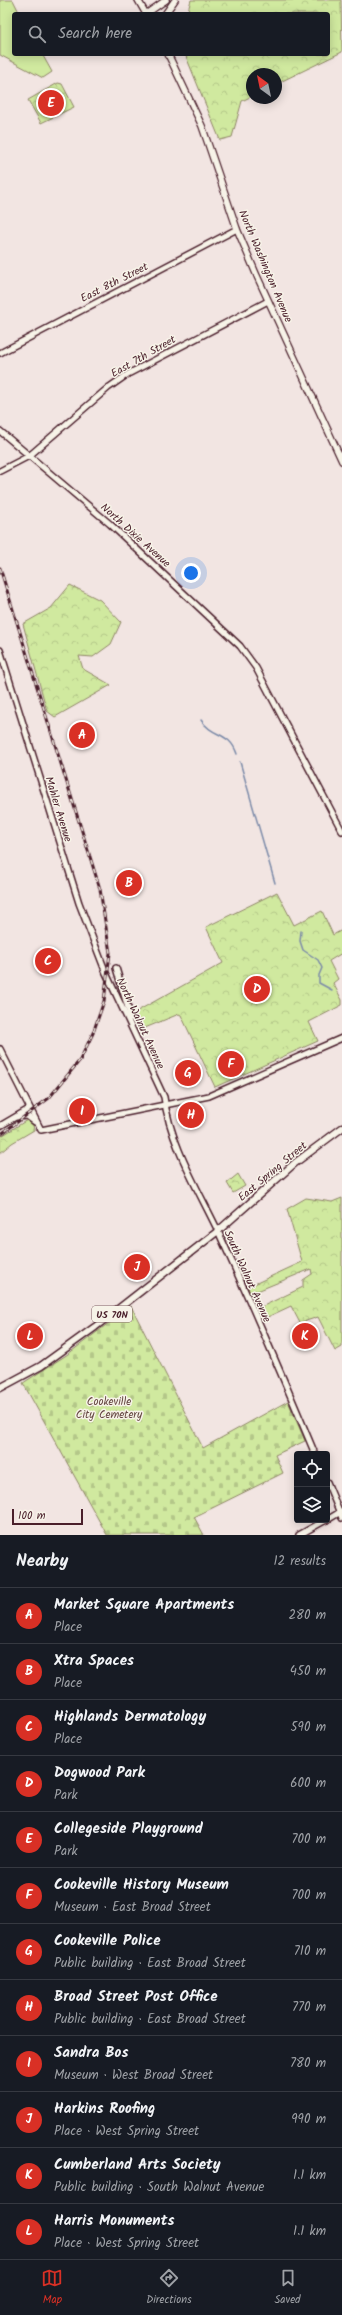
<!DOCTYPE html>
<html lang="en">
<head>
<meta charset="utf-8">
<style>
	:root { --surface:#171b24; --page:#20242c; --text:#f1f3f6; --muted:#9ea1a6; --line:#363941; --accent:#d93025 }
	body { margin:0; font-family:Kalam,sans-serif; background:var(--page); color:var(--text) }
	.controls { position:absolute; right:12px; bottom:12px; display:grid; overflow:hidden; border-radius:4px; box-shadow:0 2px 10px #0003 }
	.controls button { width:36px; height:36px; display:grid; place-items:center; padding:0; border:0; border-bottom:1px solid var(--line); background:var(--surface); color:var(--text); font:20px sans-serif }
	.compass { position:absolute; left:246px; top:68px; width:36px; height:36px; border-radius:50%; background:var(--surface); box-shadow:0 2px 10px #0003; rotate:327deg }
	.scale { position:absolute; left:12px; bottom:10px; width:71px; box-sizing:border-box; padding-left:4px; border:2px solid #4a1f2b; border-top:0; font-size:11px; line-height:14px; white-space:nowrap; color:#4a1f2b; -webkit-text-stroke:3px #f7f3e8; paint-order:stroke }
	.you { position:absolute; left:191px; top:573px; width:14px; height:14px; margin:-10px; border:3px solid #fff; border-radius:50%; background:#1a73e8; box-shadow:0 0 0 6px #1a73e833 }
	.badge { display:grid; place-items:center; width:26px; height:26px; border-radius:50%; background:var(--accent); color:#fff; font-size:13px; font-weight:700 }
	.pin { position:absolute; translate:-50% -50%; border:2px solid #fff; box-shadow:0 1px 4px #0006 }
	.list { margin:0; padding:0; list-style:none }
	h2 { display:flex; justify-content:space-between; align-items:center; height:52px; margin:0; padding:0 16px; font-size:17px }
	h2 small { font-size:13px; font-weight:400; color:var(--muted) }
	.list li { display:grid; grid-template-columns:26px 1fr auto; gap:12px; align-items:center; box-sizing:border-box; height:56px; padding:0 16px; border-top:1px solid var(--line) }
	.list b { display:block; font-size:15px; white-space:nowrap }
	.list p { margin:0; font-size:13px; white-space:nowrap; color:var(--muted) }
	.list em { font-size:13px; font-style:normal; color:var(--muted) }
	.icon { flex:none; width:22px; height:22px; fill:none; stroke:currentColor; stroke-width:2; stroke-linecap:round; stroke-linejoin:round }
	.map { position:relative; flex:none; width:342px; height:1535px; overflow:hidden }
	.search { position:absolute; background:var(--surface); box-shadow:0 2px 10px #0003; left:12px; right:12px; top:12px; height:44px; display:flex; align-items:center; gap:10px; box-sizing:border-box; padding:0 14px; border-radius:4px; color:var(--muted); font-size:15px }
	.sheet { height:724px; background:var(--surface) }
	nav { display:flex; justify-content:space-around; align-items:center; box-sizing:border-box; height:56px; border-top:1px solid var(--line); background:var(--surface); font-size:11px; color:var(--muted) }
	nav a { display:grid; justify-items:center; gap:2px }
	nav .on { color:var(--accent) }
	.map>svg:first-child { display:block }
	.forest { fill:url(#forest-crowns); stroke:#8d8465 }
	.cemetery { fill:url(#cemetery-stones); stroke:#8d8465 }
	.pitch { fill:#d0e99f; stroke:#8d8465 }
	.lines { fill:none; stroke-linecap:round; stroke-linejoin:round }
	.stream { stroke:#7b8aa8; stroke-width:1.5 }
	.tertiary-casing { stroke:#4a1f2b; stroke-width:8 }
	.secondary-casing { stroke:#4a1f2b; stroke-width:8 }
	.primary-casing { stroke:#4a1f2b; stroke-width:9 }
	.tertiary { stroke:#f7f3e8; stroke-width:5 }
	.secondary { stroke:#f7f3e8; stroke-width:5.5 }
	.primary { stroke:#f7f3e8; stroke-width:6 }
	.rail-casing { stroke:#4a1f2b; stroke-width:3 }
	.rail { stroke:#f7f3e8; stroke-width:1.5; stroke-dasharray:4.5; stroke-linecap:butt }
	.labels { text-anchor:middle; stroke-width:3; stroke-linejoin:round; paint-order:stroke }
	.shield { fill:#f7f3e8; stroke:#7e5f64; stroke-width:1 }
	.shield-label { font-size:10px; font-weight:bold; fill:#4a1f2b }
	.street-label { font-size:11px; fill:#4a1f2b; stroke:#f7f3e8 }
	.park-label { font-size:11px; fill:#654742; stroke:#f7f3e8 }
</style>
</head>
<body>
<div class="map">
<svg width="342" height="1535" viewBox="0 0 342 1535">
	<defs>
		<pattern id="forest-crowns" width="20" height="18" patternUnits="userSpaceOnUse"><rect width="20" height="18" fill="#d0e99f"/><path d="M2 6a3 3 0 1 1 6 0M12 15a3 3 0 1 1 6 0" fill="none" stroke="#b4c789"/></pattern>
		<pattern id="cemetery-stones" width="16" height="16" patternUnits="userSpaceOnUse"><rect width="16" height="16" fill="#d0e99f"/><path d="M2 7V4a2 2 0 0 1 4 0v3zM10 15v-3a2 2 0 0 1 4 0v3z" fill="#b4c789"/></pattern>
	</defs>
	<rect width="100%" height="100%" fill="#f2e5e2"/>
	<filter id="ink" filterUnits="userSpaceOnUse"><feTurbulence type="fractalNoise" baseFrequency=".025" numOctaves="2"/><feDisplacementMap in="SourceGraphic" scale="8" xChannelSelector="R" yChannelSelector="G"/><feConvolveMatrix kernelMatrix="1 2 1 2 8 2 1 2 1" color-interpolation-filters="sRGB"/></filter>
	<g filter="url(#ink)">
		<g class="forest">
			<polygon points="191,0 341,0 342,52 276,84 276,74 252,74 252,96 242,101 232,137 220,140 185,54 328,54 328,14 187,14"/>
			<polygon points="58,83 62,84 74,107 41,123 28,100"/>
			<polygon points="70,585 100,600 121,622 111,644 93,657 79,656 83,669 111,685 55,717 47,711 23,624 51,608"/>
			<polygon points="277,892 294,925 322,911 333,935 342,930 342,953 329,961 338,979 333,983 342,1000 342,1005 309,1022 318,1041 215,1087 181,1015 179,1014 140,1030 132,1014 223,963 206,927"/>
			<polygon points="27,1120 33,1125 34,1130 12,1143 0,1153 0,1137"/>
			<polygon points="238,1174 245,1186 233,1193 227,1183"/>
			<polygon points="306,1198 332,1202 342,1198 342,1347 335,1351 318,1317 300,1323 291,1306 261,1320 257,1309 303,1287 303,1280 312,1274 311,1269 250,1294 248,1287 302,1262 287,1209"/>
		</g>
		<polygon class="cemetery" points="131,1306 203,1448 288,1401 305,1441 275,1455 283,1473 194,1517 204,1535 107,1535 23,1383 68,1354"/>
		<polygon class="pitch" points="0,0 13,0 20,14 14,14 14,54 42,54 52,72 43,78 0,55"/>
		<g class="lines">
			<g class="stream">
				<path d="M201,720c12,18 28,11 36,34"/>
				<polyline points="240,762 275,883"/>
				<polyline points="301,931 300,941 303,950 318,960 322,968 319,975 319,983 332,990"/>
			</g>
			<g class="tertiary-casing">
				<g id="tertiary">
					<polyline points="0,353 237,229"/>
					<polyline points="0,431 110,524 240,646 256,668 342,831"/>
					<polyline points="0,471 29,456 108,388 128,374 268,301"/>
					<path d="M0,650l79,253 27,70 58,124c6,47 34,92 54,134 34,74 66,149 97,223"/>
					<polyline points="116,968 131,1018"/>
					<polyline points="0,1049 41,1130 209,1096 342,1038"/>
					<polyline points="17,1117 27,1116 35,1122"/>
					<polyline points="0,1126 29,1109"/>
					<polyline points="327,1482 342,1518"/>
					<polyline points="327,1520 342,1511"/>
					<polyline points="299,1535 326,1520"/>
				</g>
			</g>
			<g class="secondary-casing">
				<g id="secondary">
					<polyline points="138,0 146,14"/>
					<polyline points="146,14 166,0"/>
					<polyline points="165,14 175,0"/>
					<polyline points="168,54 202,126 237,229 257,276 342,461"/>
				</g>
			</g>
			<g class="primary-casing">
				<polyline id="primary" points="0,1388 41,1366 95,1327 218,1231 295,1163 342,1128"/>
			</g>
			<use href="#tertiary" class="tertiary"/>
			<use href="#secondary" class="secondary"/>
			<use href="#primary" class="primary"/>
			<g class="rail-casing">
				<polyline id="rail" points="0,568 100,889 110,953 104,1001 93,1033 80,1060 49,1098 0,1135"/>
			</g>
			<use href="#rail" class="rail"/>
		</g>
	</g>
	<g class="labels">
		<rect class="shield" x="92" y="1306" width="40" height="16" rx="3"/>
		<g class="shield-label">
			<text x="112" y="1318">US 70N</text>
		</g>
		<g class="street-label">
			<text transform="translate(266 266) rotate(67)" y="4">North Washington Avenue</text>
			<text transform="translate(114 282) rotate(-27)" y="4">East 8th Street</text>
			<text transform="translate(143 356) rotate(-30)" y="4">East 7th Street</text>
			<text transform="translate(136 535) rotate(42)" y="4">North Dixie Avenue</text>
			<text transform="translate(59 809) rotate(73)" y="4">Mahler Avenue</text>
			<text transform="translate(141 1023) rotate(65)" y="4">North Walnut Avenue</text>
			<text transform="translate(272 1171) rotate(-40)" y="4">East Spring Street</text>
			<text transform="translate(248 1276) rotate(66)" y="4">South Walnut Avenue</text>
		</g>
		<g class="park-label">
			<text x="109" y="1405">Cookeville<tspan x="109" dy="13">City Cemetery</tspan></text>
		</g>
	</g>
</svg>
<div class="controls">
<button><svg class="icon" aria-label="locate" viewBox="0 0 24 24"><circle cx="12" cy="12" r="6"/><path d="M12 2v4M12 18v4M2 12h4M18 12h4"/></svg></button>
<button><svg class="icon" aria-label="layers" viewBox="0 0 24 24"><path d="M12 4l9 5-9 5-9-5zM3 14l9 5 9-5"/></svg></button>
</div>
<svg class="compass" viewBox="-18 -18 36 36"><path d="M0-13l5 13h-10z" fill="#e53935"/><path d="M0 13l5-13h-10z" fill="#9ea1a6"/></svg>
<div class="scale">100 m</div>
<div class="you"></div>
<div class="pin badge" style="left:82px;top:735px">A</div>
<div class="pin badge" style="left:129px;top:883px">B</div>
<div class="pin badge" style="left:48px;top:961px">C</div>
<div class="pin badge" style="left:257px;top:989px">D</div>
<div class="pin badge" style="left:51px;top:103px">E</div>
<div class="pin badge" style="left:231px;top:1064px">F</div>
<div class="pin badge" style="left:188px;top:1073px">G</div>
<div class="pin badge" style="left:191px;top:1115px">H</div>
<div class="pin badge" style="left:82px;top:1111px">I</div>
<div class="pin badge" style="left:137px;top:1267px">J</div>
<div class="pin badge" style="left:305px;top:1336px">K</div>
<div class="pin badge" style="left:30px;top:1336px">L</div>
<div class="search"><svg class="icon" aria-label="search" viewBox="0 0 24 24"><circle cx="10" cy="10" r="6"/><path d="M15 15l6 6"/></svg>Search here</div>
</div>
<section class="sheet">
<h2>Nearby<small>12 results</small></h2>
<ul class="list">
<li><span class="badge">A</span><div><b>Market Square Apartments</b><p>Place</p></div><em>280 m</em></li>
<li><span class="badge">B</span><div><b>Xtra Spaces</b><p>Place</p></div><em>450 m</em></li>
<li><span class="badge">C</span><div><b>Highlands Dermatology</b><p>Place</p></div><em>590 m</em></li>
<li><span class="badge">D</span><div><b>Dogwood Park</b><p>Park</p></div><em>600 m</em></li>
<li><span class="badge">E</span><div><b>Collegeside Playground</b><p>Park</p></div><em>700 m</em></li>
<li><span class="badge">F</span><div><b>Cookeville History Museum</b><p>Museum · East Broad Street</p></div><em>700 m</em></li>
<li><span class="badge">G</span><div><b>Cookeville Police</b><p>Public building · East Broad Street</p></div><em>710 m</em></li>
<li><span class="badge">H</span><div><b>Broad Street Post Office</b><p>Public building · East Broad Street</p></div><em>770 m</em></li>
<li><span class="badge">I</span><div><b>Sandra Bos</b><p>Museum · West Broad Street</p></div><em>780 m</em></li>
<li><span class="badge">J</span><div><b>Harkins Roofing</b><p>Place · West Spring Street</p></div><em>990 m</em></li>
<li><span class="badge">K</span><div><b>Cumberland Arts Society</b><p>Public building · South Walnut Avenue</p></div><em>1.1 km</em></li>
<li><span class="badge">L</span><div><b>Harris Monuments</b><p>Place · West Spring Street</p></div><em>1.1 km</em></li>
</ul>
</section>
<nav>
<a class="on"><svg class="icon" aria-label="map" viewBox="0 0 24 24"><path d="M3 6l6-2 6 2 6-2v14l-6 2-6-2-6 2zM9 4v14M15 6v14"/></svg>Map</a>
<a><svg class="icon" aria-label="directions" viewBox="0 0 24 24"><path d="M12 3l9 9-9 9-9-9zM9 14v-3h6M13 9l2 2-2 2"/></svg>Directions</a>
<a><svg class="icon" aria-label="saved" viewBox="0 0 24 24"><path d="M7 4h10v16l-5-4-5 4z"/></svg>Saved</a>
</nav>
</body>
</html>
